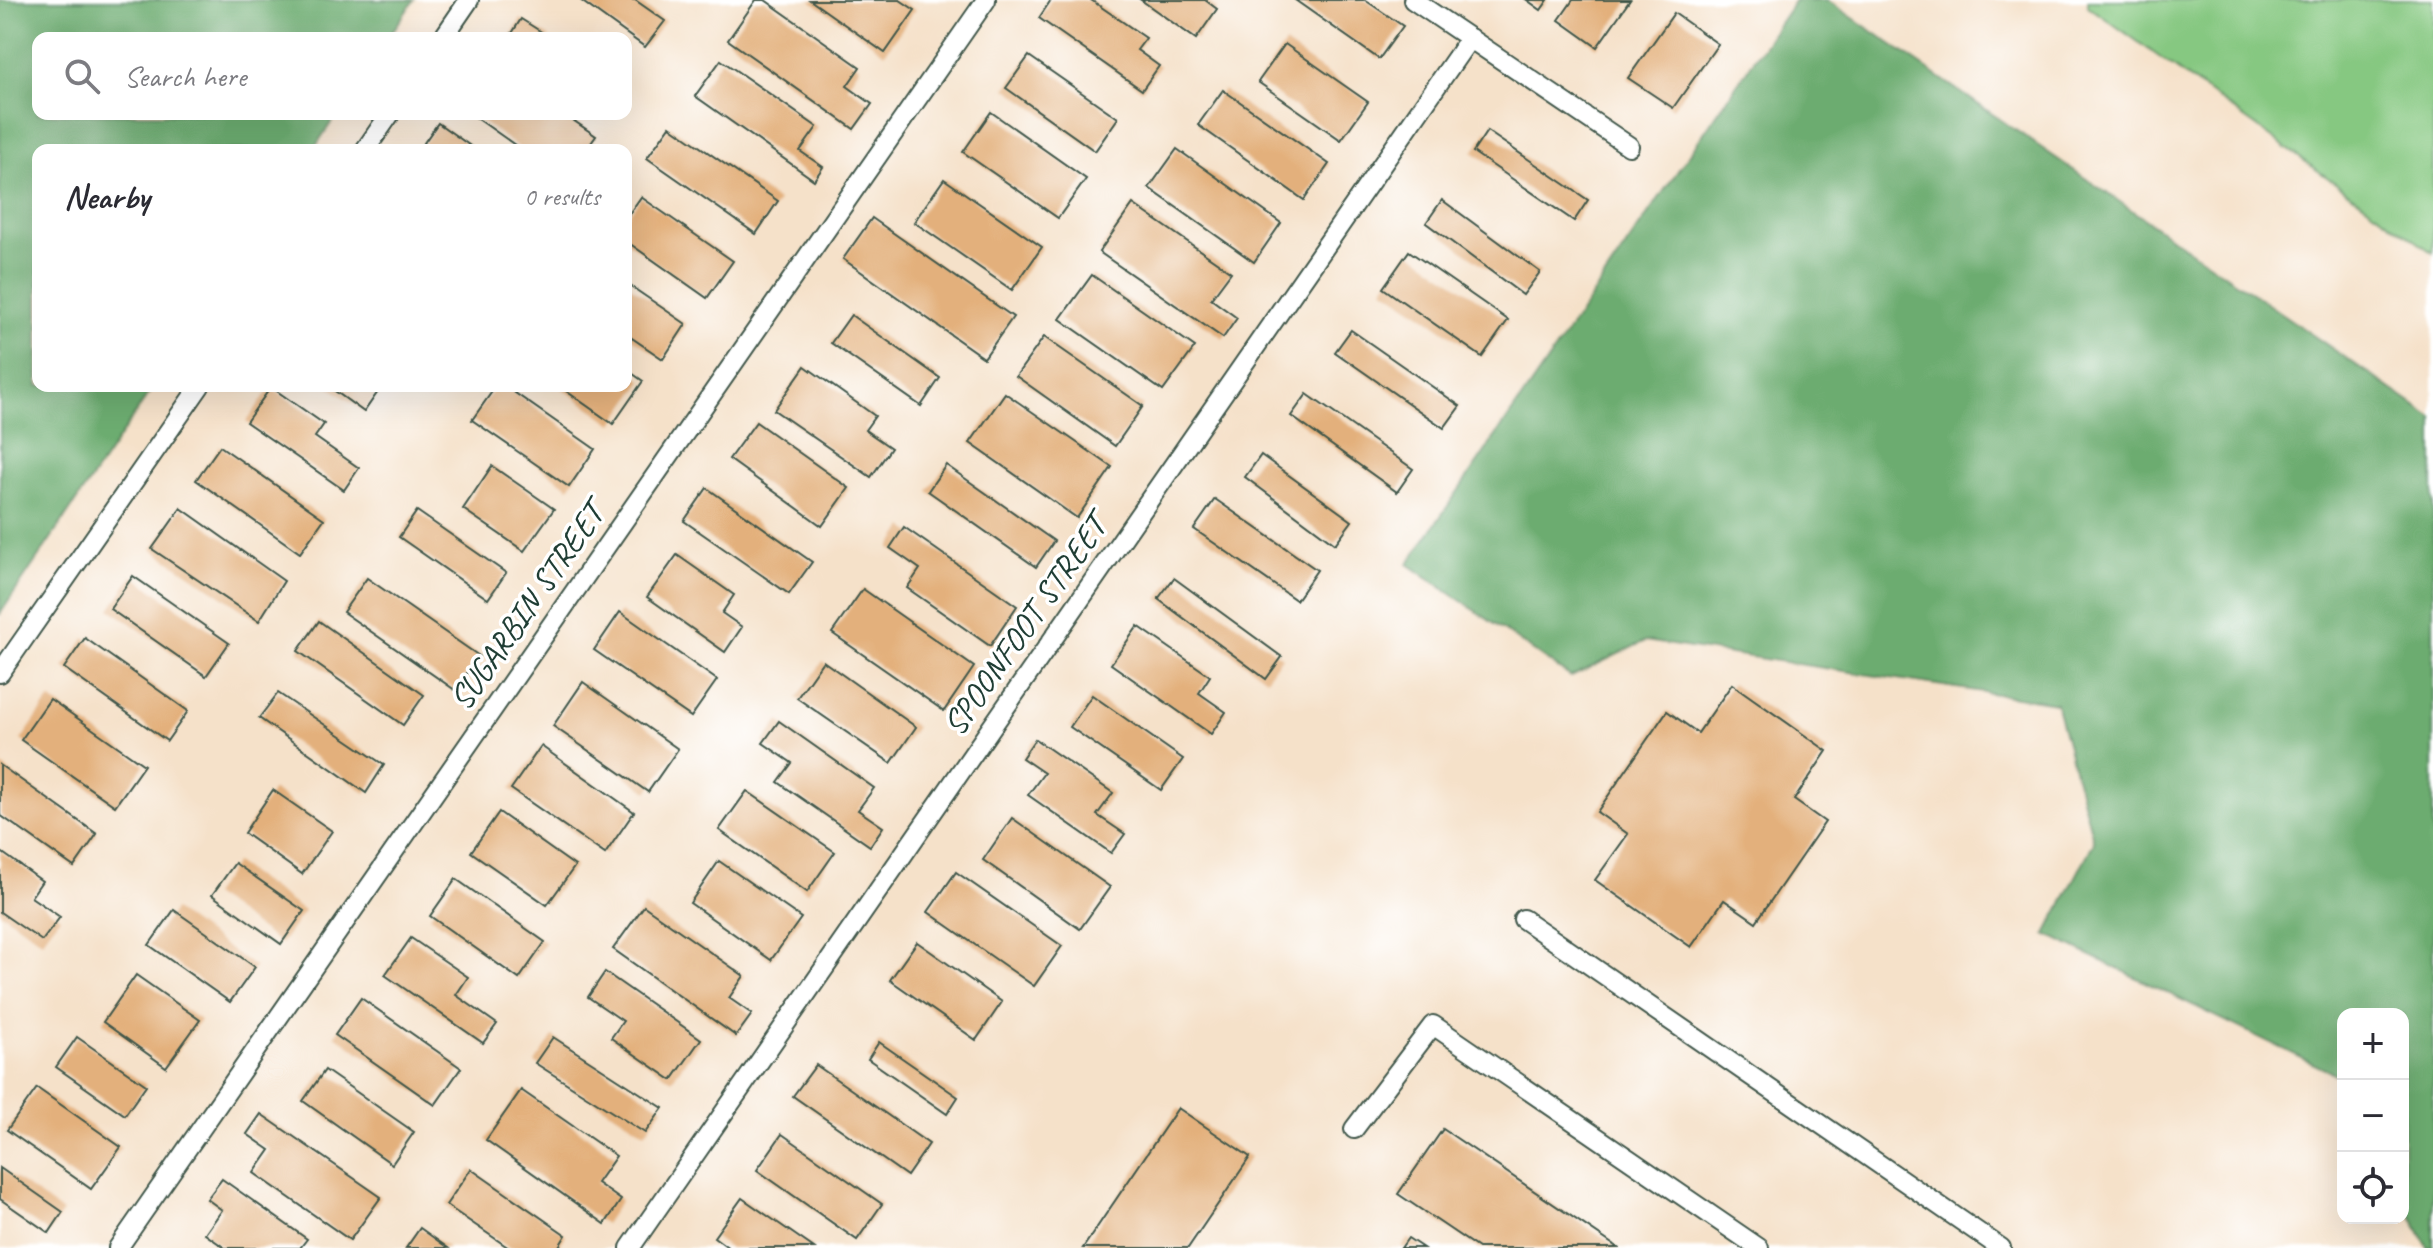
<!DOCTYPE html>
<html lang="en">
<head>
<meta charset="utf-8">
<style>
	:root { --surface:#fff; --page:#f7f7f7; --text:#2b2b33; --muted:#7c7c81; --line:#e1e1e2 }
	body { margin:0; font-family:Caveat,sans-serif; background:var(--page); color:var(--text) }
	.controls { position:absolute; right:24px; bottom:24px; display:grid; overflow:hidden; border-radius:16px; box-shadow:0 8px 32px #0002 }
	.controls button { width:72px; height:72px; display:grid; place-items:center; padding:0; border:0; border-bottom:2px solid var(--line); background:var(--surface); color:var(--text); font:40px sans-serif }
	.list { margin:0; padding:0; list-style:none }
	h2 { display:flex; justify-content:space-between; align-items:center; height:104px; margin:0; padding:0 32px; font-size:34px }
	h2 small { font-size:26px; font-weight:400; color:var(--muted) }
	.icon { flex:none; width:44px; height:44px; fill:none; stroke:currentColor; stroke-width:2; stroke-linecap:round; stroke-linejoin:round }
	.map { position:relative; flex:none; width:2433px; height:1248px; overflow:hidden }
	.search { position:absolute; background:var(--surface); box-shadow:0 8px 32px #0002; left:32px; top:32px; width:600px; height:88px; display:flex; align-items:center; gap:20px; box-sizing:border-box; padding:0 28px; border-radius:16px; color:var(--muted); font-size:30px }
	.panel { position:absolute; background:var(--surface); box-shadow:0 8px 32px #0002; left:32px; top:144px; width:600px; height:248px; border-radius:16px }
	.map>svg:first-child { display:block }
	.green { fill:#86c881; stroke:#52825a; stroke-width:2 }
	.forest { fill:#6cac6f; stroke:#467452; stroke-width:2 }
	.building { fill:#e3b07c }
	.lines { fill:none; stroke-linecap:round; stroke-linejoin:round }
	.service-casing { stroke:#3f564a; stroke-width:22 }
	.service { stroke:#fff; stroke-width:18 }
	.labels { text-anchor:middle; stroke-width:7; stroke-linejoin:round; paint-order:stroke }
	.street-label { font-size:34px; fill:#1f3d34; stroke:#fff }
</style>
</head>
<body>
<div class="map">
<svg width="2433" height="1248" viewBox="0 0 2433 1248">
	<rect width="100%" height="100%" fill="#fff"/>
	<filter id="ink" filterUnits="userSpaceOnUse"><feTurbulence type="fractalNoise" baseFrequency=".0125" numOctaves="2"/><feDisplacementMap in="SourceGraphic" scale="16" xChannelSelector="R" yChannelSelector="G"/><feConvolveMatrix kernelMatrix="1 2 1 2 8 2 1 2 1" color-interpolation-filters="sRGB"/></filter>
	<filter id="wash" filterUnits="userSpaceOnUse"><feTurbulence type="fractalNoise" baseFrequency=".006" numOctaves="4" result="noise"/><feDisplacementMap in="SourceGraphic" scale="32" xChannelSelector="R" yChannelSelector="G"/><feGaussianBlur stdDeviation="1.8" result="paint"/><feColorMatrix in="noise" values="0 0 0 0 0 0 0 0 0 0 0 0 0 0 0 0 0 1.4 0 .05"/><feComposite in="paint" operator="in"/></filter>
	<g filter="url(#wash)">
		<rect width="100%" height="100%" fill="#f5e1c9"/>
		<polygon class="green" points="2088,0 2433,0 2433,253 2088,6"/>
		<g class="forest">
			<polygon points="0,0 414,0 388,38 38,38 38,114 337,114 313,150 38,150 38,386 154,386 0,614"/>
			<polygon points="1795,0 1827,0 2433,418 2433,1248 2428,1248 2403,1200 2403,1014 2343,1014 2343,1086 2337,1075 2046,934 2094,842 2056,703 1645,641 1571,677 1408,564"/>
		</g>
		<g id="blocks">
			<g class="building">
				<polygon points="580,0 635,0 665,21 645,47"/>
				<polygon points="756,0 765,0 860,67 847,86 872,104 854,129 728,40"/>
				<polygon points="810,0 900,0 915,10 885,53"/>
				<polygon points="1051,0 1091,0 1146,38 1137,50 1159,66 1142,90 1039,18"/>
				<polygon points="1141,0 1205,0 1217,9 1196,39"/>
				<polygon points="1295,0 1365,0 1403,26 1379,59"/>
				<polygon points="1527,0 1548,0 1541,10"/>
				<polygon points="1573,0 1630,0 1597,47 1559,20"/>
				<polygon points="1674,13 1718,44 1673,108 1628,78"/>
				<polygon points="521,19 551,38 509,38"/>
				<polygon points="1285,44 1368,102 1341,140 1258,82"/>
				<polygon points="1029,56 1118,118 1095,151 1006,88"/>
				<polygon points="721,60 817,127 800,151 823,167 814,180 695,96"/>
				<polygon points="1223,90 1329,164 1304,200 1198,125"/>
				<polygon points="991,112 1086,179 1058,218 963,152"/>
				<polygon points="471,114 564,114 596,136 586,150 522,150"/>
				<polygon points="438,123 476,150 419,150"/>
				<polygon points="670,126 778,201 756,234 647,158"/>
				<polygon points="1487,131 1588,200 1574,221 1473,152"/>
				<polygon points="1177,149 1281,223 1254,262 1149,188"/>
				<polygon points="944,179 1042,247 1012,290 914,222"/>
				<polygon points="641,197 733,261 707,298 626,241 626,218"/>
				<polygon points="1442,200 1540,272 1523,295 1426,223"/>
				<polygon points="1133,204 1231,272 1211,299 1237,318 1223,338 1099,252"/>
				<polygon points="872,218 1013,317 984,358 843,259"/>
				<polygon points="1409,251 1508,320 1482,357 1383,288"/>
				<polygon points="1092,275 1195,347 1163,391 1060,319"/>
				<polygon points="626,283 686,324 663,359 626,334"/>
				<polygon points="851,315 940,378 921,406 831,343"/>
				<polygon points="1351,330 1460,406 1444,428 1335,352"/>
				<polygon points="1044,337 1143,406 1115,446 1016,376"/>
				<polygon points="805,366 875,416 865,430 891,448 871,477 774,410"/>
				<polygon points="626,369 643,381 613,424 559,386 626,386"/>
				<polygon points="328,386 382,386 364,412"/>
				<polygon points="496,386 505,386 595,449 569,487 472,420"/>
				<polygon points="271,387 324,424 315,437 359,468 344,490 246,422"/>
				<polygon points="1005,393 1112,467 1077,518 970,443"/>
				<polygon points="1307,394 1413,469 1397,492 1291,416"/>
				<polygon points="756,422 849,488 822,526 729,459"/>
				<polygon points="220,446 324,519 300,553 196,480"/>
				<polygon points="1261,455 1352,521 1335,544 1245,477"/>
				<polygon points="946,465 1054,541 1036,567 928,491"/>
				<polygon points="492,466 554,509 524,551 463,509"/>
				<polygon points="707,488 812,562 789,594 684,521"/>
				<polygon points="1215,499 1317,570 1296,600 1194,529"/>
				<polygon points="181,508 284,581 259,621 152,549"/>
				<polygon points="417,511 506,573 488,599 399,537"/>
				<polygon points="904,527 1017,606 990,646 907,588 920,569 890,548"/>
				<polygon points="677,555 734,595 722,613 742,627 725,652 647,597"/>
				<polygon points="133,576 229,643 206,676 110,609"/>
				<polygon points="367,578 479,656 455,690 343,612"/>
				<polygon points="1174,578 1282,657 1266,679 1158,599"/>
				<polygon points="863,589 974,667 944,711 832,633"/>
				<polygon points="620,612 717,680 691,717 594,650"/>
				<polygon points="319,621 424,695 403,725 298,651"/>
				<polygon points="1138,626 1210,676 1199,693 1226,712 1211,734 1111,664"/>
				<polygon points="85,638 188,711 167,741 64,668"/>
				<polygon points="823,661 916,727 891,763 797,698"/>
				<polygon points="583,682 678,749 648,792 553,726"/>
				<polygon points="1732,684 1827,751 1794,800 1825,822 1756,922 1724,900 1691,947 1595,880 1628,834 1597,812 1667,711 1698,733"/>
				<polygon points="278,693 384,765 366,793 259,718"/>
				<polygon points="1092,695 1183,759 1161,790 1070,727"/>
				<polygon points="50,699 144,765 115,806 21,740"/>
				<polygon points="779,721 874,788 858,810 883,827 870,846 778,782 792,763 763,743"/>
				<polygon points="1035,739 1113,793 1097,815 1125,834 1111,853 1028,795 1044,773 1022,758"/>
				<polygon points="541,746 634,812 605,854 511,789"/>
				<polygon points="0,765 97,834 74,867 0,815"/>
				<polygon points="273,790 332,831 302,874 244,833"/>
				<polygon points="747,791 835,852 807,892 719,830"/>
				<polygon points="499,812 575,866 547,905 471,852"/>
				<polygon points="1012,818 1110,887 1080,929 983,860"/>
				<polygon points="0,851 42,881 31,897 60,917 42,941 0,912"/>
				<polygon points="719,861 801,918 771,960 690,903"/>
				<polygon points="235,863 304,911 281,944 212,895"/>
				<polygon points="956,872 1062,946 1034,986 928,912"/>
				<polygon points="456,879 545,942 519,979 430,916"/>
				<polygon points="644,906 744,976 729,998 752,1014 736,1036 613,949"/>
				<polygon points="174,910 255,967 230,1002 149,945"/>
				<polygon points="411,938 468,977 456,995 497,1024 483,1043 385,975"/>
				<polygon points="917,942 1002,1002 976,1040 890,980"/>
				<polygon points="605,972 701,1039 672,1080 611,1038 623,1021 588,997"/>
				<polygon points="136,975 200,1020 166,1067 103,1022"/>
				<polygon points="361,998 461,1068 435,1105 335,1035"/>
				<polygon points="77,1037 146,1085 125,1115 56,1067"/>
				<polygon points="553,1037 663,1108 645,1133 535,1063"/>
				<polygon points="879,1042 958,1097 947,1114 868,1059"/>
				<polygon points="816,1065 929,1144 907,1176 793,1096"/>
				<polygon points="325,1070 414,1132 392,1164 303,1101"/>
				<polygon points="37,1088 121,1147 91,1189 7,1130"/>
				<polygon points="521,1090 616,1156 597,1183 621,1200 605,1224 486,1140"/>
				<polygon points="1178,1108 1250,1157 1188,1248 1083,1248"/>
				<polygon points="261,1114 381,1197 350,1240 254,1173 270,1150 247,1134"/>
				<polygon points="1443,1129 1618,1248 1478,1248 1398,1194"/>
				<polygon points="782,1134 882,1204 857,1240 757,1170"/>
				<polygon points="0,1168 63,1212 49,1233 0,1199"/>
				<polygon points="471,1169 566,1235 558,1248 509,1248 446,1205"/>
				<polygon points="222,1179 307,1239 300,1248 225,1248 205,1234 222,1210 207,1199"/>
				<polygon points="742,1198 814,1248 729,1248 714,1237"/>
				<polygon points="420,1228 448,1248 406,1248"/>
				<polygon points="1408,1238 1423,1248 1401,1248"/>
			</g>
		</g>
	</g>
	<g filter="url(#ink)">
		<use href="#blocks" fill-opacity="0" stroke="#3f564a" stroke-width="2"/>
		<g class="lines">
			<g class="service-casing">
				<g id="service">
					<polyline points="1413,0 1629,146"/>
					<polyline points="443,38 469,0"/>
					<polyline points="365,150 390,114"/>
					<polyline points="0,673 200,386"/>
					<polyline points="1523,919 2001,1248"/>
					<polyline points="1354,1129 1433,1025 1759,1248"/>
					<polyline points="118,1248 986,0"/>
					<polyline points="630,1248 1470,38"/>
				</g>
			</g>
			<use href="#service" class="service"/>
		</g>
	</g>
	<g class="labels">
		<g class="street-label">
			<text transform="translate(526 606) rotate(-55)" y="12">SUGARBIN STREET</text>
			<text transform="translate(1024 625) rotate(-55)" y="12">SPOONFOOT STREET</text>
		</g>
	</g>
</svg>
<div class="controls">
<button>+</button>
<button>−</button>
<button><svg class="icon" aria-label="locate" viewBox="0 0 24 24"><circle cx="12" cy="12" r="6"/><path d="M12 2v4M12 18v4M2 12h4M18 12h4"/></svg></button>
</div>
<div class="search"><svg class="icon" aria-label="search" viewBox="0 0 24 24"><circle cx="10" cy="10" r="6"/><path d="M15 15l6 6"/></svg>Search here</div>
<section class="panel">
<h2>Nearby<small>0 results</small></h2>
<ul class="list">
</ul>
</section>
</div>
</body>
</html>
